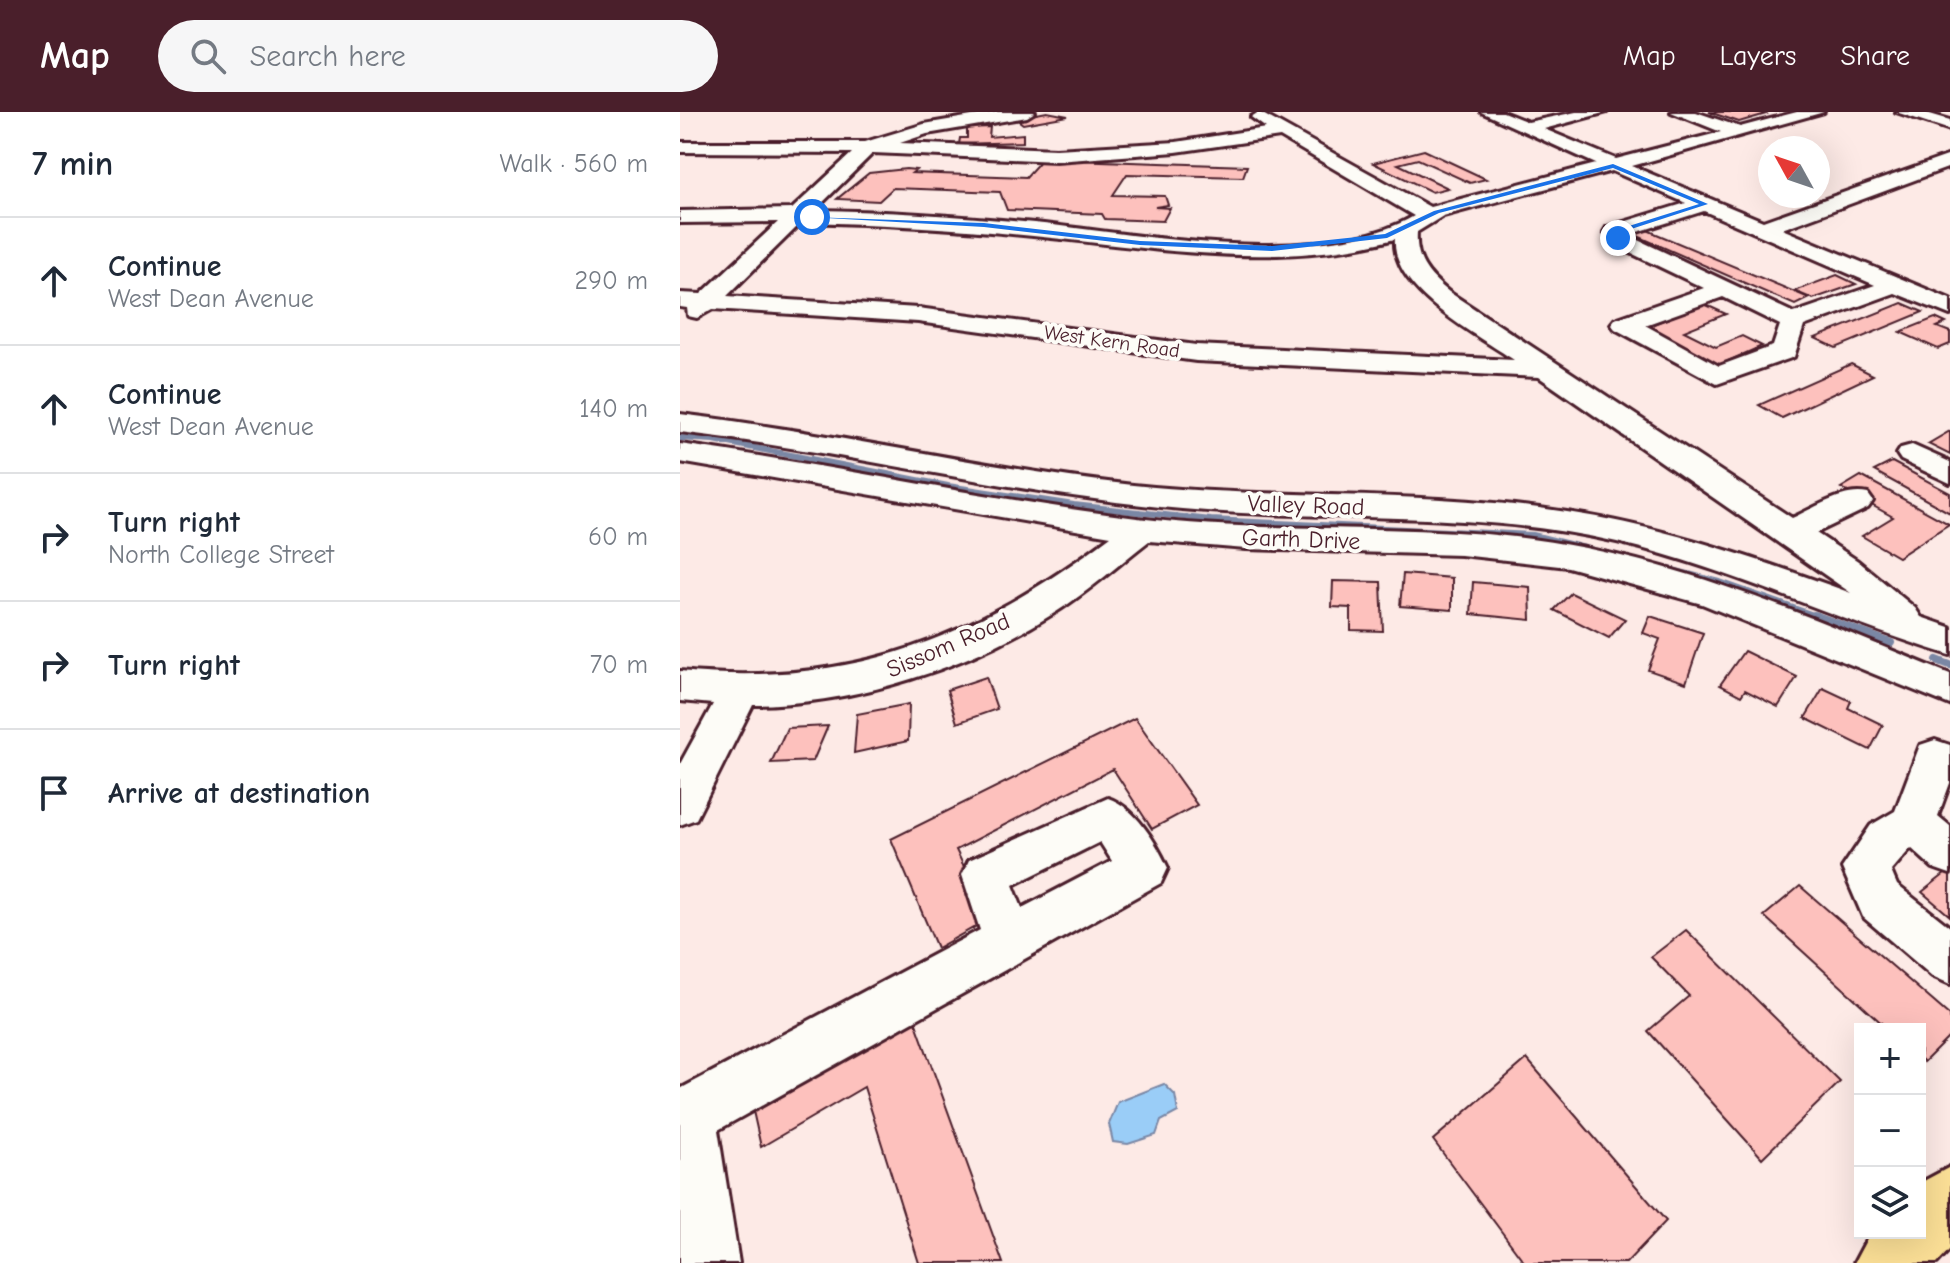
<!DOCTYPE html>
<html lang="en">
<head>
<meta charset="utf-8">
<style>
	:root { --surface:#fff; --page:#f6f6f7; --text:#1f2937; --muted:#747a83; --line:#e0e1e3; --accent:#4a1f2b }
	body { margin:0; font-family:"Comic Neue",sans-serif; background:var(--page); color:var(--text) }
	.controls { position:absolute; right:24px; bottom:24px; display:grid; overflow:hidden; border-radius:0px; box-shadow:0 8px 32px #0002 }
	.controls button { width:72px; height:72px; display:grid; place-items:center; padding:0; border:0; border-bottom:2px solid var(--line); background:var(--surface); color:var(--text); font:40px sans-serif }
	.compass { position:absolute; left:1078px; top:24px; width:72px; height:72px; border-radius:50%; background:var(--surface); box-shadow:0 8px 32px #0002; rotate:310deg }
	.stop { position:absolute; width:24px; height:24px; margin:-18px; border:6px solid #1a73e8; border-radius:50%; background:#fff }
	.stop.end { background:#1a73e8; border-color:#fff; box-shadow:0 2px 8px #0008 }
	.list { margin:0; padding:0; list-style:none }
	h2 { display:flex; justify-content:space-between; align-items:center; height:104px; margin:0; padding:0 32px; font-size:34px }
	h2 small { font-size:26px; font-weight:400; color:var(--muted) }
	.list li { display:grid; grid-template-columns:52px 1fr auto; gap:24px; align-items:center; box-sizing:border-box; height:128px; padding:0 32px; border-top:2px solid var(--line) }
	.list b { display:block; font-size:30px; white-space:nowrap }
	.list p { margin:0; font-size:26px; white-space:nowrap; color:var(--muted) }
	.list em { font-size:26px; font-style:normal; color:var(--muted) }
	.icon { flex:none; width:44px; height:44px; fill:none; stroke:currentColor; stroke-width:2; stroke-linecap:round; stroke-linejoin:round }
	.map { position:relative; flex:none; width:1270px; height:1151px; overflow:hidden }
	header { display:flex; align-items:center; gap:48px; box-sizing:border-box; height:112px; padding:0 40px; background:var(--accent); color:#fff }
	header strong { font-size:38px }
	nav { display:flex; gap:44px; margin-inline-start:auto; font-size:28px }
	.search { width:560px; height:72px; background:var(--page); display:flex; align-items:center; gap:20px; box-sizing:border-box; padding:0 28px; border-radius:44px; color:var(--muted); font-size:30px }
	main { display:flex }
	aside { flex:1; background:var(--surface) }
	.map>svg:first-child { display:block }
	.water { fill:#9acdf7; stroke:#7a87a5; stroke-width:2 }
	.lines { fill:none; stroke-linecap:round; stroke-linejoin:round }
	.stream-far1 { stroke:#7a87a5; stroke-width:6 }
	.stream { stroke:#7a87a5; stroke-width:8 }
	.building { fill:#fdc1bd; stroke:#4a1f2b; stroke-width:2 }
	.minor-casing { stroke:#4a1f2b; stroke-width:6 }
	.major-casing { stroke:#4a1f2b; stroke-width:6 }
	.minor { fill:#fdfcf7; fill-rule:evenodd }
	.major { fill:#fbdf96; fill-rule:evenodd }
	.route { fill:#1a73e8 }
	.labels { text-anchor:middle; stroke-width:8; stroke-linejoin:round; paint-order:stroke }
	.far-street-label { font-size:20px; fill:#4a1f2b; stroke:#fdfcf7 }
	.street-label { font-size:24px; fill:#4a1f2b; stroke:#fdfcf7 }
</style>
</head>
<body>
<header>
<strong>Map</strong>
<div class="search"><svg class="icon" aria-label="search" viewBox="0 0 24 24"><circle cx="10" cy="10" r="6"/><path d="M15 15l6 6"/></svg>Search here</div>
<nav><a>Map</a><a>Layers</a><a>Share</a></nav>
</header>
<main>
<aside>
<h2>7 min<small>Walk · 560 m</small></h2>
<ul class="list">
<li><svg class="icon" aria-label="ahead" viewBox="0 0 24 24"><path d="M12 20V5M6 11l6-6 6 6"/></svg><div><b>Continue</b><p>West Dean Avenue</p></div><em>290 m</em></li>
<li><svg class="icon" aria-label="ahead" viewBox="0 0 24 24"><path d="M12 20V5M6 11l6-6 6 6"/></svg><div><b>Continue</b><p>West Dean Avenue</p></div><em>140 m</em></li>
<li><svg class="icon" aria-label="right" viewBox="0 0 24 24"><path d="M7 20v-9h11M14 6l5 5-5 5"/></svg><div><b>Turn right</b><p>North College Street</p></div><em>60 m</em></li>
<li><svg class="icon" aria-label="right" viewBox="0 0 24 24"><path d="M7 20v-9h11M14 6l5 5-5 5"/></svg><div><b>Turn right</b></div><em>70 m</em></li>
<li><svg class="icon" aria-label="arrive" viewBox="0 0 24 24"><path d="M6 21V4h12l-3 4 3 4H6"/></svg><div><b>Arrive at destination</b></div></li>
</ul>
</aside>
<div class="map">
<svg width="1270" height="1151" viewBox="0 0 1270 1151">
	<rect width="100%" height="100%" fill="#fdeae6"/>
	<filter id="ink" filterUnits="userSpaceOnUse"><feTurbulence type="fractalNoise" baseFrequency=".0125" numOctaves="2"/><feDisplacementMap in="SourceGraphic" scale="16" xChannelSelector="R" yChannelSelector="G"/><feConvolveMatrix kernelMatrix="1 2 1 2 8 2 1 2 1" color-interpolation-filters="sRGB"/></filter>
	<g filter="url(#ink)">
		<polygon class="water" points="484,972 495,983 498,1000 481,1009 476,1023 448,1032 433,1030 429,1012 438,990"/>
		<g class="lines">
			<polyline class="stream-far1" points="0,326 34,328 268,374 394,393 531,408 853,423 1040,470 1139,505"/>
			<g class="stream">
				<polyline points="1134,503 1211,531"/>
				<polyline points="1257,548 1270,553"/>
			</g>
		</g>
		<g class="building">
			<polygon points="367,0 388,4 343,12 335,6"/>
			<polygon points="1029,0 1081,0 1086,2 1059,10"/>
			<polygon points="310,15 309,25 343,22 343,30 279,32 280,26 287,26 287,16"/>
			<polygon points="744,38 806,67 790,71 738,47 718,52 768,76 752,80 693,51"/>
			<polygon points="362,47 567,54 563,65 447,62 433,83 485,84 488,93 475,95 490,96 483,109 425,107 422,102 327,98 320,80 213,76 199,89 157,87 189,61 226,57 236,58 232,61 346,65"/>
			<polygon points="960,115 1129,186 1115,193 946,119"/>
			<polygon points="1157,163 1176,172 1133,187 1114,179"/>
			<polygon points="1222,191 1243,200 1156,236 1135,226"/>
			<polygon points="1024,192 1046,202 1004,219 1036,235 1062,224 1082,234 1039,253 966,215"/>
			<polygon points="1255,206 1266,211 1257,215 1270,220 1270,232 1258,237 1220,220"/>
			<polygon points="1171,252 1193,263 1102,306 1079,293"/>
			<polygon points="1270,319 1270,343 1248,332"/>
			<polygon points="1212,350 1270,381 1270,401 1194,359"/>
			<polygon points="1181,364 1269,412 1218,445 1182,424 1213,405 1161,376"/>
			<polygon points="723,462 772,466 772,498 720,494"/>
			<polygon points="653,469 701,470 703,519 671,518 671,496 652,495"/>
			<polygon points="793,470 850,475 851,508 791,502"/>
			<polygon points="891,481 945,507 929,526 874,498"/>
			<polygon points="970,504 1023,521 1006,571 968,558 980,527 963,521"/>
			<polygon points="1064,539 1117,565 1098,595 1065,578 1061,584 1040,573"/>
			<polygon points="306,565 317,597 277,611 267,578"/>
			<polygon points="1143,576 1171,589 1168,596 1203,613 1190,638 1125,606"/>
			<polygon points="229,592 228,629 174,641 177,602"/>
			<polygon points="455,606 517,693 472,717 433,657 276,738 309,807 257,836 211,727"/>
			<polygon points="148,614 133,649 91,651 107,616"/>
			<polygon points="1270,758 1270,804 1242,780"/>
			<polygon points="1120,774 1270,904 1270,924 1244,950 1240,946 1240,917 1208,917 1084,804"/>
			<polygon points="1006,818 1160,970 1082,1046 968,919 1009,884 971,845"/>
			<polygon points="229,892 323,1151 239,1151 184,975 81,1035 69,981"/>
			<polygon points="847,947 986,1109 946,1151 845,1151 753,1028"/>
		</g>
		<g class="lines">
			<g class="minor-casing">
				<g id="minor">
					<path d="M316,0h39l-8,5 -100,17 -27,9 156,6 120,-7 90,-14 -15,-11 8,-5 171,95 166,-43 -115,-52h22l25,10 48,-10h31l-63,17 72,30 105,-27 -50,-20h25l44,15 57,-15h27l-192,54 131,55 187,-66v12l-168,62 168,70v16l-55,-22 -91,33 -10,31 -77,27 -102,-55 -4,-5 4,-5 89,-31 -94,-45 -6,-11 3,-5 79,-24 -74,-32 -169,45 -26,16c-2,28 11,43 32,60l343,226c23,-10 52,-30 76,-24l5,7 -5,7 -52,25 42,28 57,47 6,9 29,10v28c-112,-34 -218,-86 -333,-113 -143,-33 -290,-20 -435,-33 -169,-15 -334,-57 -502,-77v-18c152,18 301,54 453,71 144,15 291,4 434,27 98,15 191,47 284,81l-312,-216 -343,-16 -278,-39 -205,-13 -16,9 -9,-2 -1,-8 -7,-1v-14l21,1 77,-72 -98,1v-12l112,-2 60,-56 -172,-1v-10h185l59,-18zM600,25l134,79c-93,54 -275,18 -380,7 -72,-7 -146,-12 -219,-13l58,-57 183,8 120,-9zM1024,99l171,74 -81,28 -166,-78zM122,110c77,2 154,6 231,14 122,12 241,35 362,3 -4,52 81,95 119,121l-318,-15 -278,-37 -191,-12zM1043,185l57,28 -7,21 -54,20 -74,-41z"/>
					<polygon points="1216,0 1243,0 1270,8 1270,18"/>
					<path d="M0,332c153,21 304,55 457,74 126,16 253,5 378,19 153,17 294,80 435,137v31l-248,-101 -134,-37 -107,-12 -215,-6 -97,-8c-31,24 -60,50 -93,71 -88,56 -198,92 -303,93l-57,114 -16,6v-61l33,-60 -33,-3v-30c173,17 295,-33 431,-135l-431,-74z"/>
					<polygon points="1232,333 1270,350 1270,371 1221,348 1217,342 1221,336"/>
					<polygon points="1255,628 1270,633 1270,671 1258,704 1270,714 1270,762 1253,756 1231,736 1211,759 1217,773 1270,815 1270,872 1252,864 1183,805 1162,756 1191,713 1215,699 1240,633"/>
					<path d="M428,686c27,9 48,44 60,70l-7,15 -443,247 21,133h-59v-174l300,-159 -18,-55 7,-15zM420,730l12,19 -90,47 -9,-23z"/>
				</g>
			</g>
			<g class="major-casing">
				<polygon id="major" points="1270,1055 1270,1137 1257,1151 1174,1151 1190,1121 1240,1121 1240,1071"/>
			</g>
			<use href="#minor" class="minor"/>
			<use href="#major" class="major"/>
		</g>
	</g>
	<polygon class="route" points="933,52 1028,92 939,121 941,126 935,128 933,119 1019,92 933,56 759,101 707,126 592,139 460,133 304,115 129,105 304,111 460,129 592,134 705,122 754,99"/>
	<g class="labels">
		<g class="far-street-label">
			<text transform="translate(432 229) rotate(8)" y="7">West Kern Road</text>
		</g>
		<g class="street-label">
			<text transform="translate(626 393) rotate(2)" y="8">Valley Road</text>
			<text transform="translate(621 427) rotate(2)" y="8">Garth Drive</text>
			<text transform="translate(268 533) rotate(-23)" y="8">Sissom Road</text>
		</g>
	</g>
</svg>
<div class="controls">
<button>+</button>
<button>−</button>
<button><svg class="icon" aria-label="layers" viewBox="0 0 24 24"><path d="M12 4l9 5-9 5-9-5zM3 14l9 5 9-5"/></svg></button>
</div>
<svg class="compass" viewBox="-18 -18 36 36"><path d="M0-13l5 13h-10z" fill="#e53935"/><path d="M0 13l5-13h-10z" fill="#747a83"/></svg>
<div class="stop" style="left:132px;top:105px"></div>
<div class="stop end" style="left:938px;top:126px"></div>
</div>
</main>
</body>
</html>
